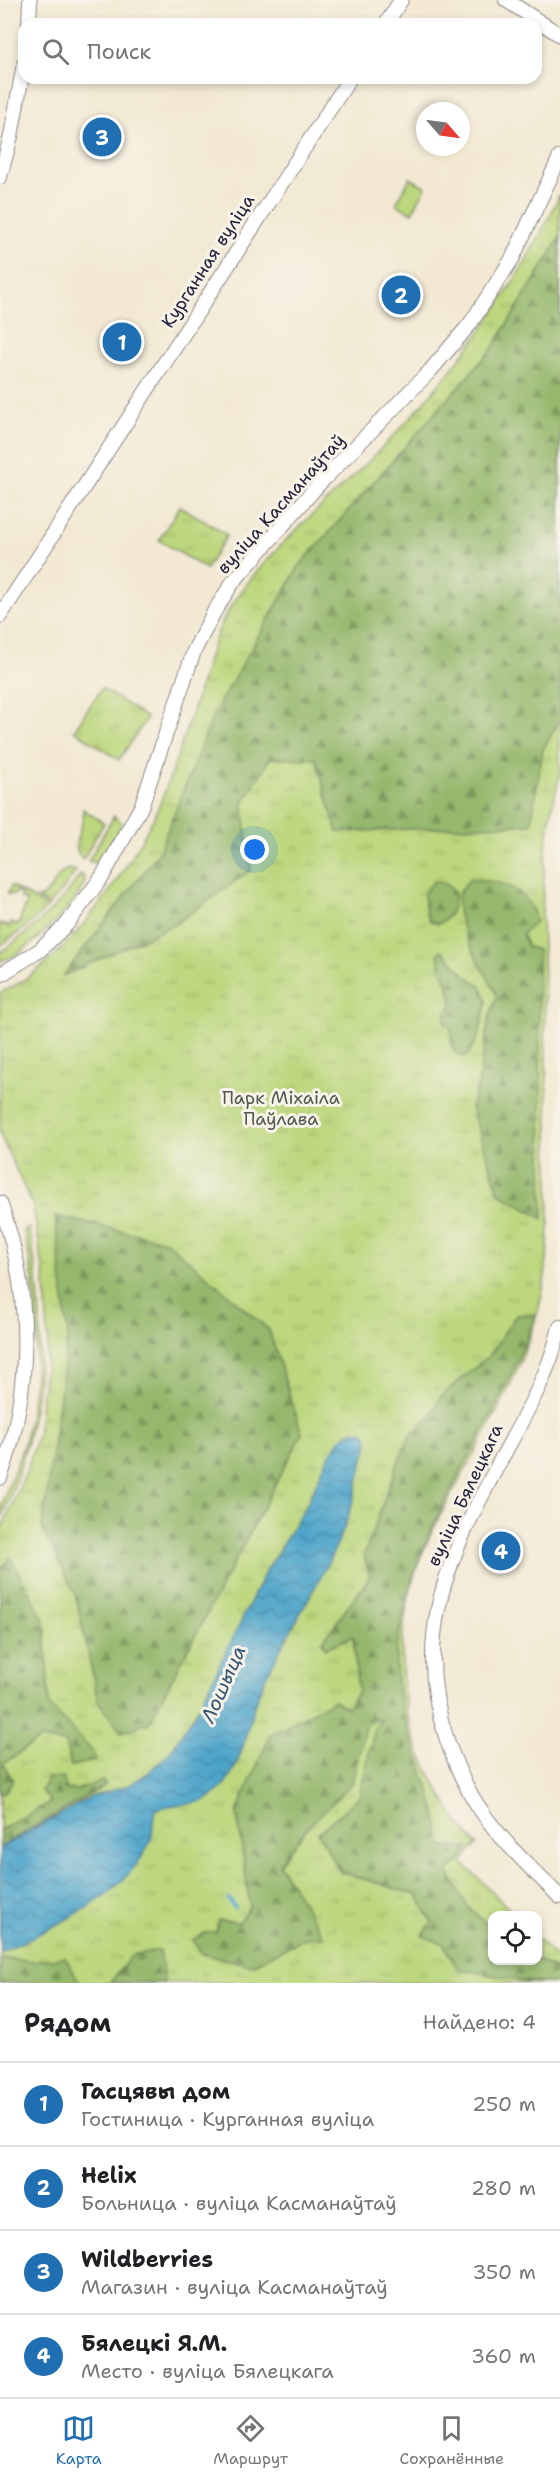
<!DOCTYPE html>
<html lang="ru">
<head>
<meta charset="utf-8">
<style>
	:root { --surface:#fff; --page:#f6f6f6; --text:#202124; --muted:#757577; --line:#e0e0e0; --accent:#1f6fb2 }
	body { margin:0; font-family:"Shantell Sans",sans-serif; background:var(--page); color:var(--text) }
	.controls { position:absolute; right:18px; bottom:18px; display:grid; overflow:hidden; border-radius:12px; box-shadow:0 3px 9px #0003 }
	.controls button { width:54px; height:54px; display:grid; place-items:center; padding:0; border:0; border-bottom:2px solid var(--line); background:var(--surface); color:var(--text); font:30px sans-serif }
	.compass { position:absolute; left:416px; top:102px; width:54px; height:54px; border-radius:50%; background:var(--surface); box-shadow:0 3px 9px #0003; rotate:118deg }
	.you { position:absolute; left:255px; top:850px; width:21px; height:21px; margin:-15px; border:4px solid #fff; border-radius:50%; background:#1a73e8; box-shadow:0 0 0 9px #1a73e833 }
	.badge { display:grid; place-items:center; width:39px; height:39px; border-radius:50%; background:var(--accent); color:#fff; font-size:20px; font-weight:700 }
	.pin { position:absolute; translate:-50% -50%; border:3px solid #fff; box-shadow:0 2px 6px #0006 }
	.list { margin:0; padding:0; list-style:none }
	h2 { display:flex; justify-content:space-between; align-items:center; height:78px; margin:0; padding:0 24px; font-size:26px }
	h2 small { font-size:20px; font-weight:400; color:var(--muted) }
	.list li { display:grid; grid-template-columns:39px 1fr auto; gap:18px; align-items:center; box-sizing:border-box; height:84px; padding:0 24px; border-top:2px solid var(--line) }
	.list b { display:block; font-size:22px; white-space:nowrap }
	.list p { margin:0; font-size:20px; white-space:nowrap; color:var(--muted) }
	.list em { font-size:20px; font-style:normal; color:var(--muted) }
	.icon { flex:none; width:33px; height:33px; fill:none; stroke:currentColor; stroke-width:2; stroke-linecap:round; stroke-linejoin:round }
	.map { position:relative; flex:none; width:560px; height:1983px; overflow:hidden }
	.search { position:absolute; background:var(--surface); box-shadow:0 3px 9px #0003; left:18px; right:18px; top:18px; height:66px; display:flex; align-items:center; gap:15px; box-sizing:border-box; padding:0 21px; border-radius:18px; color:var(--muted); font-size:22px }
	.sheet { height:414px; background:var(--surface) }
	nav { display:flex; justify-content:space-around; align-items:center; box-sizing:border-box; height:84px; border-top:2px solid var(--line); background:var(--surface); font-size:16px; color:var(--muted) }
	nav a { display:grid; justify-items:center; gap:3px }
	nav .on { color:var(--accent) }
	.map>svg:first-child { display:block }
	.grass { fill:url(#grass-tufts); stroke:#6f7c5c; stroke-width:1.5 }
	.forest { fill:url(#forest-firs); stroke:#5c6d54; stroke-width:1.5 }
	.water { fill:url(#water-waves); stroke:#386382; stroke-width:1.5 }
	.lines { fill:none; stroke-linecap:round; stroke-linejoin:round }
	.stream { stroke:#4ea4ca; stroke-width:4.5 }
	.minor-casing { stroke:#8a8687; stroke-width:16 }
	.minor { stroke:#fff; stroke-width:14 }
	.labels { text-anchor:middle; stroke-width:6; stroke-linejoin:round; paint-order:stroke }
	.street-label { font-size:18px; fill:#22223b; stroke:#f7f3e8 }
	.park-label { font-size:18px; fill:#50584f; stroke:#f7f3e8 }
	.water-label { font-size:20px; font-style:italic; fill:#345674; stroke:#f7f3e8 }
</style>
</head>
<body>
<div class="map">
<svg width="560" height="1983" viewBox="0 0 560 1983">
	<defs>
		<pattern id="grass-tufts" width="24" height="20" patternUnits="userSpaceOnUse" patternTransform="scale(1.5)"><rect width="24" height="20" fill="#bcd77d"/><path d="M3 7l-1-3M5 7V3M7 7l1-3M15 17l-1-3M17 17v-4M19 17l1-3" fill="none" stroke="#a1b86d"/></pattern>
		<pattern id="forest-firs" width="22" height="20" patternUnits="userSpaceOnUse" patternTransform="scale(1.5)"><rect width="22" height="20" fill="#95b86c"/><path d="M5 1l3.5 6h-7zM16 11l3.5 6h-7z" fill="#79955a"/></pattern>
		<pattern id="water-waves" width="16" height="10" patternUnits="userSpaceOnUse" patternTransform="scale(1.5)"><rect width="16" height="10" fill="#4ea4ca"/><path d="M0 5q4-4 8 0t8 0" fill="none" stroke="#4085a5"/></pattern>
	</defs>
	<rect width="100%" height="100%" fill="#f7f3e8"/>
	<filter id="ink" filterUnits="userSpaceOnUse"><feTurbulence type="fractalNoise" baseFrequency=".0167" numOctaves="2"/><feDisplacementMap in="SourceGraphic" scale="12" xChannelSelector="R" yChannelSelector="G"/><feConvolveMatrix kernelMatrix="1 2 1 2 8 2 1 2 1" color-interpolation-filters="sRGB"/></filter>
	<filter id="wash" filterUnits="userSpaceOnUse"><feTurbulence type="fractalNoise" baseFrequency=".008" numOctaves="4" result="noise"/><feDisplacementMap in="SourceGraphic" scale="24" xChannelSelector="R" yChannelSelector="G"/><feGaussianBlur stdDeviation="1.35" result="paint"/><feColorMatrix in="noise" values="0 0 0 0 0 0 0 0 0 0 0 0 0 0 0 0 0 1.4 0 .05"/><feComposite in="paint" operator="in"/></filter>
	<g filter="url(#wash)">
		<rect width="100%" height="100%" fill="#f3e9d3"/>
		<g class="grass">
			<polygon points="410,178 426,187 412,213 396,204"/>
			<path d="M560,194v582c-14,45 -16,92 -18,139 2,72 4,144 6,216 1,58 5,115 -8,172 -20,84 -74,157 -111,235 -33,69 -38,160 -3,228 16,30 27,54 51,78l-15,18 53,53 -23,1v44h46v-21l22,23v21h-560v-450l26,-61 11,-36 11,-93 -3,-62 -12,-74 -33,-73v-141c63,-27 125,-117 155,-178 15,-32 25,-69 37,-103 12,-36 20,-76 40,-107 36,-56 95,-101 141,-148 77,-77 142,-164 187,-263z"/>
			<polygon points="180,506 227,535 206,569 159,540"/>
			<polygon points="102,688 147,718 119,760 74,730"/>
			<path d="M83,809l21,14 -21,36c-17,-14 4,-33 0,-50z"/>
			<polygon points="114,816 122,823 102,858 96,863 88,861"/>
			<path d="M69,869l7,2 -13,19 -14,15 -12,-7c17,-3 16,-24 32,-29z"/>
			<path d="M81,874l4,4c0,20 -51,65 -68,76 -5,4 -11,5 -17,7v-8c31,-23 59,-46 81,-79z"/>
			<polygon points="11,886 48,907 30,924 0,946 0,923 10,927 11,923 18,925 27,901 20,898 21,894 16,892 14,895 8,894"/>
			<path d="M29,1228c21,106 13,195 -29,294 0,-28 19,-55 25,-83 16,-68 14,-141 -1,-209z"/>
		</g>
		<g class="forest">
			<polygon points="560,238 560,720 543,749 531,824 337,832 316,759 270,758 243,803 251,870 175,924 63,976 159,852 215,711 300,565 492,349"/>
			<path d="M470,879c31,2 59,8 66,43l-14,12 6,13 10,3 5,269 -44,-26 -28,-86 7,-22 11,-66 8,-24c-12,-24 -46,-73 -38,-100 1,-6 7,-11 11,-16z"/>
			<path d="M434,881l14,4 7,9c-1,13 -4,24 -17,30l-8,-3 -4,-8 -2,-20z"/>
			<path d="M440,951h3l22,24 16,11 6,15 -9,37 -11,18 -3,1c-20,-9 -9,-14 -14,-31l-5,-3 1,-13 6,-5c-1,-23 -11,-30 -14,-50z"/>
			<polygon points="55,1216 166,1241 269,1330 302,1434 149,1723 121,1732 98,1701 76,1596 42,1528 68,1337"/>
			<path d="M516,1315h19c-34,105 -110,192 -132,300 -4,17 -8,37 -7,54 2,50 27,94 39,141 3,11 4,24 6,36l28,2 -11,15 -10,8 20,36 24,21v32h46l22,13v10h-25l-77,-14 -14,-25 -22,-8 10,-14 -15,-27 -77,-23 -22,-39 41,-36 16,-70 6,-7 -6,-1 -10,8 -13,56 -45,45 -28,36 45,73 -19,1 -53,27 -50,-11 -10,-14 13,-7 11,-1 2,-12 21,2 11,-16 -13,-94 33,-77 64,-35 13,8 11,-16 -5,-56 -27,12 -4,-6 48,-65 -6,-22 33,-90 14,-31 18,-16 13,-23 48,-40z"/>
			<polygon points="10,1557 45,1621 49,1705 93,1752 95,1761 71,1766 65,1743 40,1739 3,1764 13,1780 5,1792 0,1793 0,1571"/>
			<polygon points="64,1777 65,1789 76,1790 103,1781 106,1785 0,1847 0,1830 51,1802 41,1791 48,1778"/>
			<polygon points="160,1950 164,1983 110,1983 132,1955"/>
			<polygon points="65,1957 80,1983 0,1983 0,1958 34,1961"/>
		</g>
		<path class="water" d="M354,1430l10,2c9,10 1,19 -1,30 -6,26 -13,54 -24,78 -23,51 -56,99 -79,150 -14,32 -14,70 -38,97 -21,25 -42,12 -67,23 -3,10 -1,22 -5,32 -26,58 -98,84 -150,111v-105l91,-51 38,-12 19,-12 22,-21 29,-45 63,-129 46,-76 18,-41 14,-21z"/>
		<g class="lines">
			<polyline class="stream" points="229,1900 235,1907"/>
		</g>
	</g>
	<g filter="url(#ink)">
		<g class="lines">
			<g class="minor-casing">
				<g id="minor">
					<polyline points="506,0 560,35"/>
					<polyline points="29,24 30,0"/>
					<polyline points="386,24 401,0"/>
					<polyline points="0,177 11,136 24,64"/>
					<polyline points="0,616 350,78"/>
					<polyline points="0,975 40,950 67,924 102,877 141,807 194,651 214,612 233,582 319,484 430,371 470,324 512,259 560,157"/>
					<path d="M0,1203c32,88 33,186 0,275"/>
					<path d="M560,1327c-13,56 -46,106 -72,157 -45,85 -74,160 -41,256 8,23 17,45 31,66 22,34 53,62 82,91"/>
				</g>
			</g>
			<use href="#minor" class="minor"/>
		</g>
	</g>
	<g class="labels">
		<g class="street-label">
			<text transform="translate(208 261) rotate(-57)" y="6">Курганная вуліца</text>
			<text transform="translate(281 504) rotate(-48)" y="6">вуліца Касманаўтаў</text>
			<text transform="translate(465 1495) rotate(-65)" y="6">вуліца Бялецкага</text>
		</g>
		<g class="park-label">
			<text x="281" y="1104">Парк Міхаіла<tspan x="281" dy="21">Паўлава</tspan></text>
		</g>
		<g class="water-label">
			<text transform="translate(223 1684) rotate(-66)" y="7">Лошыца</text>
		</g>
	</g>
</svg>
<div class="controls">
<button><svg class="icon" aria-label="locate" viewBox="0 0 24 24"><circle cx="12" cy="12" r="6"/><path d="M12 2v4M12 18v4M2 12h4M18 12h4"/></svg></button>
</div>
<svg class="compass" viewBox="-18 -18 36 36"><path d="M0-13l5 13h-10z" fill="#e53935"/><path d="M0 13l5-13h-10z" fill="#757577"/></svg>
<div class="you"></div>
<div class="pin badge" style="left:122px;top:342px">1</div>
<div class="pin badge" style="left:401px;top:295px">2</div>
<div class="pin badge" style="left:102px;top:137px">3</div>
<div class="pin badge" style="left:501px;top:1551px">4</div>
<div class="search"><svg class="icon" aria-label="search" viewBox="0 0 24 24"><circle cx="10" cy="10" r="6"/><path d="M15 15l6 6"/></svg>Поиск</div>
</div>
<section class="sheet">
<h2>Рядом<small>Найдено: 4</small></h2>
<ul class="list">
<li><span class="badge">1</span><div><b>Гасцявы дом</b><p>Гостиница · Курганная вуліца</p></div><em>250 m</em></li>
<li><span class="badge">2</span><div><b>Helix</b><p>Больница · вуліца Касманаўтаў</p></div><em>280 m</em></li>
<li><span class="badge">3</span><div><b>Wildberries</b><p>Магазин · вуліца Касманаўтаў</p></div><em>350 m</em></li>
<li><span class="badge">4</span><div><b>Бялецкі Я.М.</b><p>Место · вуліца Бялецкага</p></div><em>360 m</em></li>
</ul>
</section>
<nav>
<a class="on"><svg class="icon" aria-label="map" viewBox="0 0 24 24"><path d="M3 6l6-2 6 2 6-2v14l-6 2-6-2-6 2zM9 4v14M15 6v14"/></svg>Карта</a>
<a><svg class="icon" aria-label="directions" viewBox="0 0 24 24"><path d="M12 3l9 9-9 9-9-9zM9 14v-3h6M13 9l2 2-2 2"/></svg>Маршрут</a>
<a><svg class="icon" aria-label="saved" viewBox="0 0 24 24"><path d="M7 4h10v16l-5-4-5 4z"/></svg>Сохранённые</a>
</nav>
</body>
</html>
